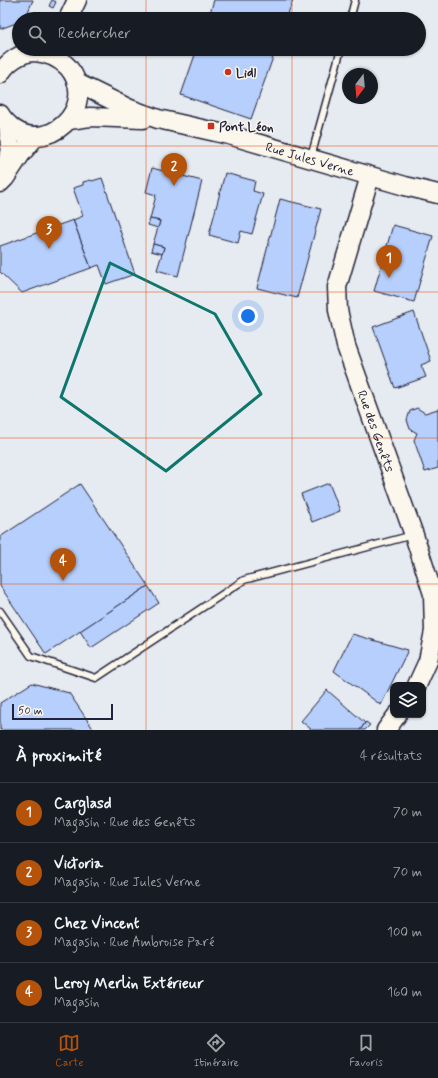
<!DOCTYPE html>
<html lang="fr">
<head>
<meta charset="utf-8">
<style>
	:root { --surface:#171b24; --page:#20242c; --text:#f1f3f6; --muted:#9ea1a6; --line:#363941; --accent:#b45309 }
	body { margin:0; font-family:Mynerve,sans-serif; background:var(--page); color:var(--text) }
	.controls { position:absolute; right:12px; bottom:12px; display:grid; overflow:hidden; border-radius:8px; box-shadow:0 1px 3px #0004 }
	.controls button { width:36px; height:36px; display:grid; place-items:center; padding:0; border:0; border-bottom:1px solid var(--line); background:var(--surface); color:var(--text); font:20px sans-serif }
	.compass { position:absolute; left:342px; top:68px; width:36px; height:36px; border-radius:50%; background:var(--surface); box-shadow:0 1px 3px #0004; rotate:196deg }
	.scale { position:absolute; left:12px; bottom:10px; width:101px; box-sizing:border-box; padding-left:4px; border:2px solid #22223b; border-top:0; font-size:11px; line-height:14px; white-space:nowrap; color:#22223b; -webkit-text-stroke:3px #fbf7ec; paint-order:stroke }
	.you { position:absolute; left:248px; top:316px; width:14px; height:14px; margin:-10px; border:3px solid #fff; border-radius:50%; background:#1a73e8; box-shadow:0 0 0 6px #1a73e833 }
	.badge { display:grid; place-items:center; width:26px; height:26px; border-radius:50%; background:var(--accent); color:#fff; font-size:13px; font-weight:700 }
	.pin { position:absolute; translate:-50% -33px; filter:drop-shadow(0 1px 2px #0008) }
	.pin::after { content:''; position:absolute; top:21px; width:14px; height:12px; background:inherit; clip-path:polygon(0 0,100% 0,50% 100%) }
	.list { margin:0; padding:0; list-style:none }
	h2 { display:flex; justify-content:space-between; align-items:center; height:52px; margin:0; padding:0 16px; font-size:17px }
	h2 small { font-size:13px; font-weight:400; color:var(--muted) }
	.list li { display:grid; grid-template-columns:26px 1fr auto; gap:12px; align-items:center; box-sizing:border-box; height:60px; padding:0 16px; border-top:1px solid var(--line) }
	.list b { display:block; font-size:15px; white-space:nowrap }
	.list p { margin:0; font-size:13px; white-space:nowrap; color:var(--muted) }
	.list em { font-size:13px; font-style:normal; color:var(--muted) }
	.icon { flex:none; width:22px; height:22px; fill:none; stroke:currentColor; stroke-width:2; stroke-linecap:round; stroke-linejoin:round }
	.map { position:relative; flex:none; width:438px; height:730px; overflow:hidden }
	.search { position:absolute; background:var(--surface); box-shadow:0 1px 3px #0004; left:12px; right:12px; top:12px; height:44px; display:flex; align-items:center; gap:10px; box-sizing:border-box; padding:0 14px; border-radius:22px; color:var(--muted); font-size:15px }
	.sheet { height:292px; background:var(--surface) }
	nav { display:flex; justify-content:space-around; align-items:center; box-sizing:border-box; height:56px; border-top:1px solid var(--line); background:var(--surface); font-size:11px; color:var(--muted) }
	nav a { display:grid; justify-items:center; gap:2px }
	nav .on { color:var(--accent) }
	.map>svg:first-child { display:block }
	.building { fill:#b6cffd; stroke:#22223b }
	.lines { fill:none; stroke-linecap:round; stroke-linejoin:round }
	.lane-casing { stroke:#22223b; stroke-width:9 }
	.secondary-casing { stroke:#22223b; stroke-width:21 }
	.lane { stroke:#fbf7ec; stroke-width:6 }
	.secondary { stroke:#fbf7ec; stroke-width:18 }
	.marked { fill:none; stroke:#0f766e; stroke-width:3; stroke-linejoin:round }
	.grid { fill:none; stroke:#de560e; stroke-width:1; stroke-opacity:0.55 }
	.poi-dot { fill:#c8321e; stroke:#fbf7ec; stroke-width:1.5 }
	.labels { text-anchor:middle; stroke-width:3; stroke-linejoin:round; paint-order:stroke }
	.poi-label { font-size:13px; font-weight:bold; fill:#22223b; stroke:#fbf7ec; text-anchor:start }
	.street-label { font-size:13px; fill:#22223b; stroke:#fbf7ec }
</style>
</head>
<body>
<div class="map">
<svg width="438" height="730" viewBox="0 0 438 730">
	<rect width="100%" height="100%" fill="#e6ebf1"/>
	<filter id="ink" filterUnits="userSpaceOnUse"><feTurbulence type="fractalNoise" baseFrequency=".025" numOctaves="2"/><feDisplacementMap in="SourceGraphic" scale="8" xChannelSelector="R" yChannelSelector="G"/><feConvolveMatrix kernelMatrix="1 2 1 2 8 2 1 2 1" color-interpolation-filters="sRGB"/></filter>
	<g filter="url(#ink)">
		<g class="building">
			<polygon points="0,0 33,0 25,19 19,19 19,22 0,29"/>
			<polygon points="52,0 56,2 53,8 49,6"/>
			<polygon points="214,0 293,0 286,19 208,19"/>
			<polygon points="197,49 276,49 251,119 181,95"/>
			<polygon points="152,168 202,181 178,276 157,270 164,247 153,244 160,221 150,219 156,195 146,192"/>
			<polygon points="225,173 255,181 253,191 263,194 252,234 241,231 238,243 209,235"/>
			<polygon points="102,178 135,274 106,284 99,265 91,268 73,220 83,216 73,188 83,185 83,182 91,180 92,181"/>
			<polygon points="280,199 321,209 297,298 257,288"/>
			<polygon points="150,219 160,221 158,228 148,225"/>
			<polygon points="73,220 91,268 22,293 0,272 0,246"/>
			<polygon points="393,225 433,236 414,302 374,291"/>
			<polygon points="153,244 164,247 162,254 151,251"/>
			<polygon points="414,312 431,361 421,365 426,377 395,388 373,327"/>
			<polygon points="417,408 425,413 438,409 438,468 425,472 414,440 417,433 410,429 407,420 410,411"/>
			<polygon points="329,483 340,511 312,522 301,494"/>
			<polygon points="80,484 148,586 46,654 0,586 0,537"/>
			<polygon points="148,586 159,603 91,648 80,631"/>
			<polygon points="352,634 408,650 381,705 334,671"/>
			<polygon points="32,683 69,693 94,730 0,730 0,703"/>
			<polygon points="327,690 365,723 360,730 312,730 301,721"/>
			<polygon points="366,722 370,725 365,730 360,730"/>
		</g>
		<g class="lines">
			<g class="lane-casing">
				<g id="lane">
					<polyline points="350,19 355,0"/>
					<polyline points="311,157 341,49"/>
					<polyline points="0,611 31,656 96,678 244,580 413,535"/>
				</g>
			</g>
			<g class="secondary-casing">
				<g id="secondary">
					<polyline points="68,19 77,0"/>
					<path d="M0,74c7,-12 21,-22 35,-22 13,1 24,6 33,15 34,40 -24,93 -60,57 -3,-3 -6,-6 -8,-10"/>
					<path id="s1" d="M77,83l53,26 28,10 71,16 176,51 33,8"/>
					<polyline points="69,120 90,117 143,119"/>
					<polyline points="6,171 10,147 8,124"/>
					<path id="s2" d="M370,176l-33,111 1,23 8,36 68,189 19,59 1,37 -6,30 -11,24"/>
					<polyline points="0,183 5,178 21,154 36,136"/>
					<polyline points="386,730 397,715"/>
				</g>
			</g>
			<use href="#lane" class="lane"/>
			<use href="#secondary" class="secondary"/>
		</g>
	</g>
	<path class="marked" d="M110,263l105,51 46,80 -95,77 -105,-74z"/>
	<path class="grid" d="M146,0v19M292,0v19M146,49v681M292,49v681M0,146h438M0,292h438M0,438h438M0,584h438"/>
	<g class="poi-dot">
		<circle cx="228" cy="72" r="4"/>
		<rect x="207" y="122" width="8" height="8" rx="2"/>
	</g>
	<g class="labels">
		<g class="poi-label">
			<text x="236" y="77">Lidl</text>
			<text x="219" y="131">Pont Léon</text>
		</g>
		<g class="street-label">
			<text dy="5" stroke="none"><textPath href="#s1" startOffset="246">Rue Jules Verne</textPath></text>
			<text dy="5" stroke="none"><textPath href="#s2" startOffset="266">Rue des Genêts</textPath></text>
		</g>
	</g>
</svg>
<div class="controls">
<button><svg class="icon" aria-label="layers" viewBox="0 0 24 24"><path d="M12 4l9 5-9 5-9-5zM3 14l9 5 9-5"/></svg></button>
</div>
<svg class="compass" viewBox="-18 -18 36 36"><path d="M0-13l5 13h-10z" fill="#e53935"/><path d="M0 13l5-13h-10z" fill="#9ea1a6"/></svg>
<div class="scale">50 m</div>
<div class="you"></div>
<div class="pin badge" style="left:389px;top:278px">1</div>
<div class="pin badge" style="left:174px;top:186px">2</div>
<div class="pin badge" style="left:49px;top:249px">3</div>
<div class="pin badge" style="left:63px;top:581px">4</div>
<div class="search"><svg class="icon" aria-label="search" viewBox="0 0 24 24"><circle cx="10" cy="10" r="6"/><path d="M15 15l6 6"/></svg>Rechercher</div>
</div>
<section class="sheet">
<h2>À proximité<small>4 résultats</small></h2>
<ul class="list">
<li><span class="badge">1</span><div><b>Carglasd</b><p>Magasin · Rue des Genêts</p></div><em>70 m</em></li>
<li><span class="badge">2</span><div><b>Victoria</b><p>Magasin · Rue Jules Verne</p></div><em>70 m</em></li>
<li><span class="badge">3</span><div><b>Chez Vincent</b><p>Magasin · Rue Ambroise Paré</p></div><em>100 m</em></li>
<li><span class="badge">4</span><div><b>Leroy Merlin Extérieur</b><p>Magasin</p></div><em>160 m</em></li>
</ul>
</section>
<nav>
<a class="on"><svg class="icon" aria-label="map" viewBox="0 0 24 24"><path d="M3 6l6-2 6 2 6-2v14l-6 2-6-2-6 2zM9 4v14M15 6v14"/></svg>Carte</a>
<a><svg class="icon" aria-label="directions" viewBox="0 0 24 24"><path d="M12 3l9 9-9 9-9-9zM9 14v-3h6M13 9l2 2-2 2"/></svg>Itinéraire</a>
<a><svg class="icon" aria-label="saved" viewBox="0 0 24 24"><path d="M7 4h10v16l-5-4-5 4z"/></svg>Favoris</a>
</nav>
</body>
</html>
